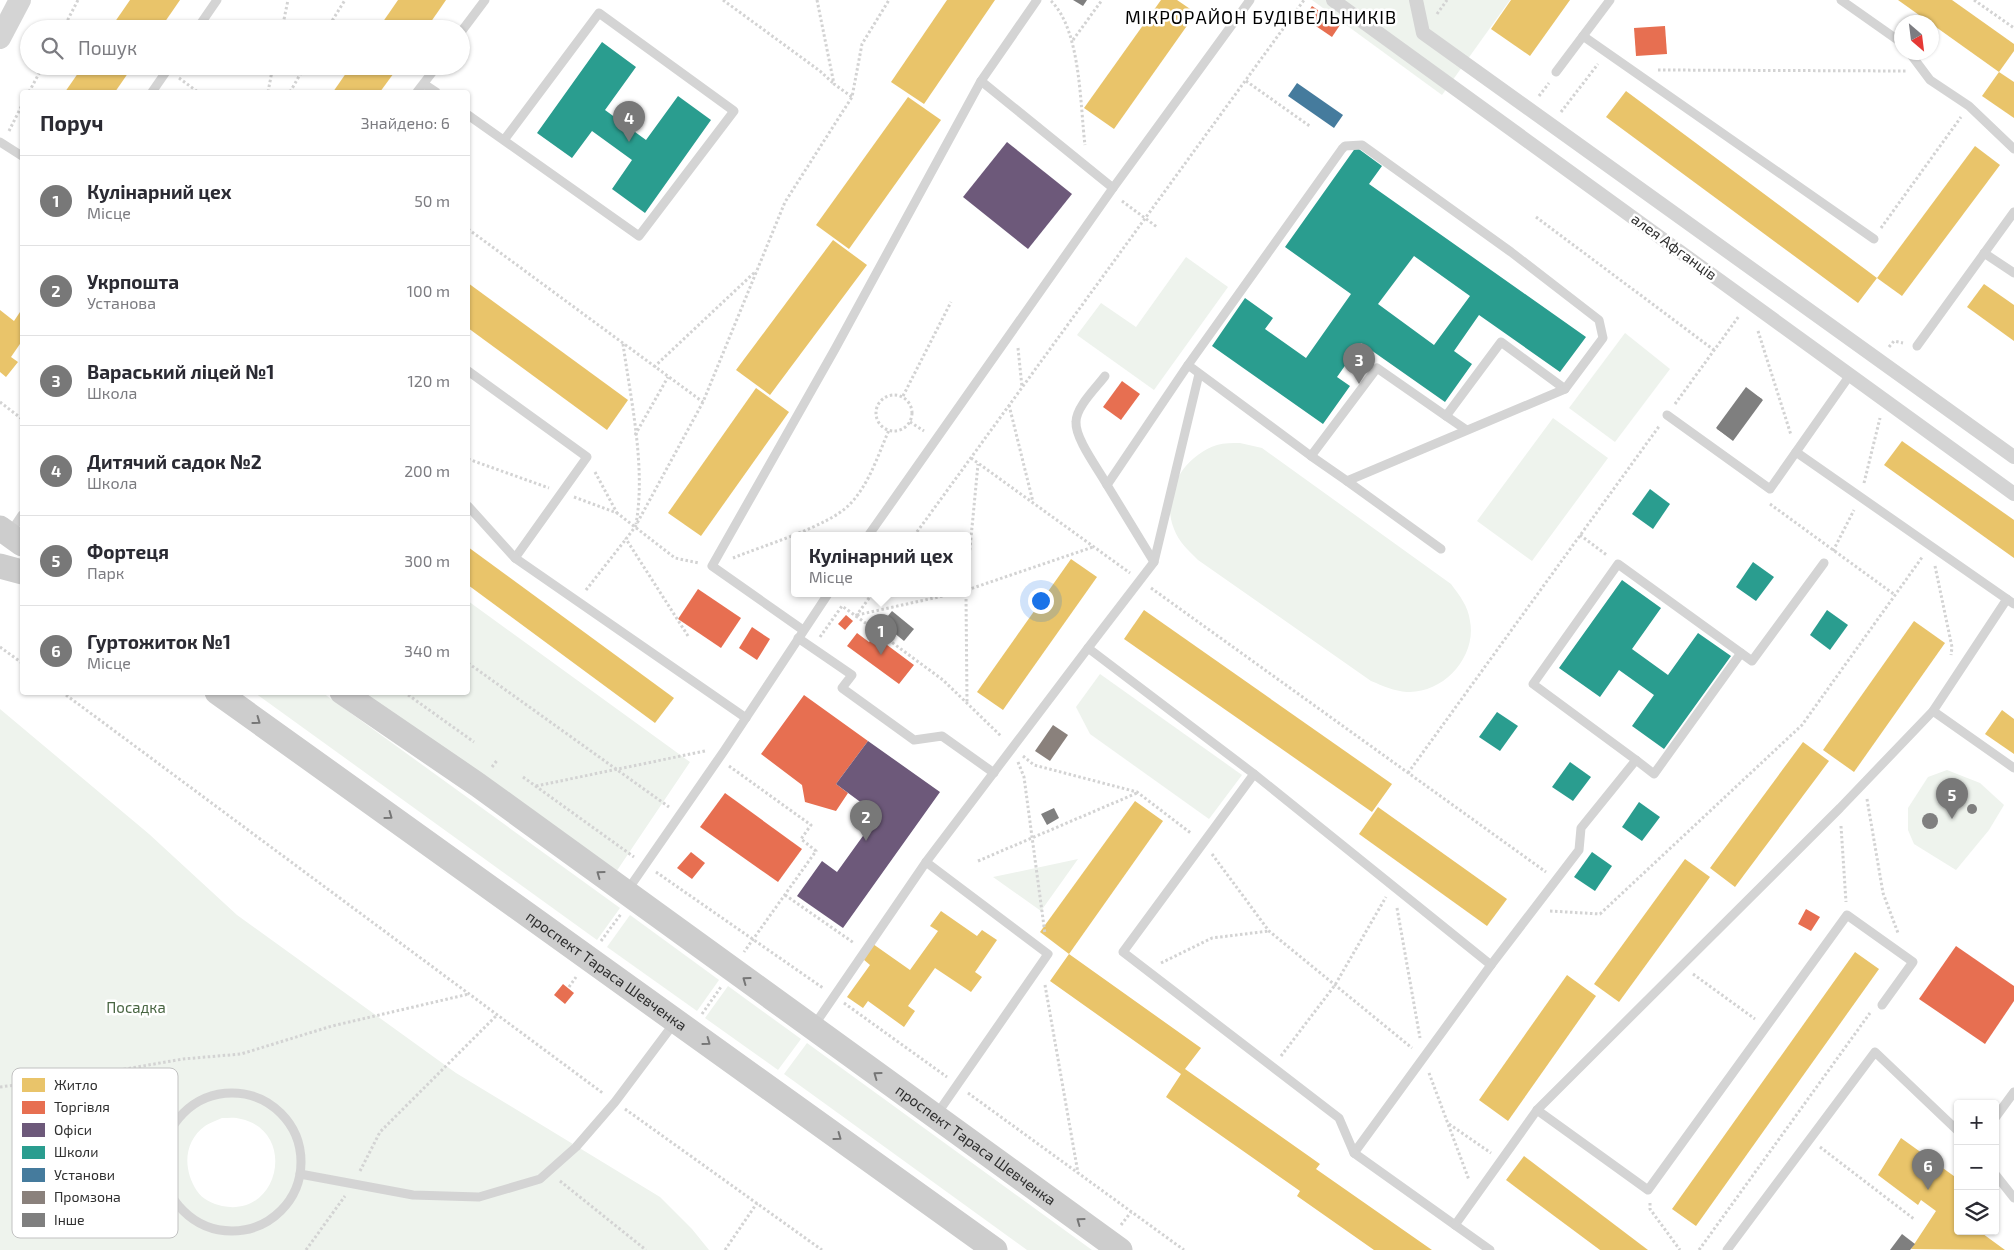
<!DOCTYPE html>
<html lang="uk">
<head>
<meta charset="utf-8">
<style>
	:root { --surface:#fff; --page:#f2f2f3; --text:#2b2b33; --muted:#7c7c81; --line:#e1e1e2; --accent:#787878 }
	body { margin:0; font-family:"Exo 2",sans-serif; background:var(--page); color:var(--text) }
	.controls { position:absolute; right:15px; bottom:15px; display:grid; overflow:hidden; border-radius:5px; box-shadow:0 1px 4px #0004 }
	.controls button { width:45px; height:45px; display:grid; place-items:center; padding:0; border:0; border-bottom:1px solid var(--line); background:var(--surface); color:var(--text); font:25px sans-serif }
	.compass { position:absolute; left:1894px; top:15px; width:45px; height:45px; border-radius:50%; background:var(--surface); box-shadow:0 1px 4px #0004; rotate:152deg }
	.you { position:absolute; left:1040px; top:600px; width:18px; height:18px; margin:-12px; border:4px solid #fff; border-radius:50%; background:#1a73e8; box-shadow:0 0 0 8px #1a73e833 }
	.badge { display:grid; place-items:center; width:32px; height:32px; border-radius:50%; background:var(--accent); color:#fff; font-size:16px; font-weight:700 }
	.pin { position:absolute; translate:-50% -41px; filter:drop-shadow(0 1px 2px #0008) }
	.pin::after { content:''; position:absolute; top:26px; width:18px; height:15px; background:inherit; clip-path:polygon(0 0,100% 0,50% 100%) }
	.popup { position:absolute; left:791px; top:532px; width:180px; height:65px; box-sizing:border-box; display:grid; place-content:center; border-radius:5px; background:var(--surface); filter:drop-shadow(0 1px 4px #0005); font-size:16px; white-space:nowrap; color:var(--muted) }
	.popup b { font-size:19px; color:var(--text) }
	.popup::after { content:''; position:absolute; left:50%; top:100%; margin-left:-10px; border:10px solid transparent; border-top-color:var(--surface) }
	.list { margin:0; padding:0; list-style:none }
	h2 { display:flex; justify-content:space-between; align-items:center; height:65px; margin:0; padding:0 20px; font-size:21px }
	h2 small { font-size:16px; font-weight:400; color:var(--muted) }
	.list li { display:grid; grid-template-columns:32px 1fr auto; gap:15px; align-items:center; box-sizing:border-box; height:90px; padding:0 20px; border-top:1px solid var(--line) }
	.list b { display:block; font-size:19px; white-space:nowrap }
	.list p { margin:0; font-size:16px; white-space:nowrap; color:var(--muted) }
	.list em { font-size:16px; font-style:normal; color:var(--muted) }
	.icon { flex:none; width:28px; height:28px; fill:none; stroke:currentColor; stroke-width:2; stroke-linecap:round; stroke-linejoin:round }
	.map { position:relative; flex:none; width:2014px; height:1250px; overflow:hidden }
	.search { position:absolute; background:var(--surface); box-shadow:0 1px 4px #0004; left:20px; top:20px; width:450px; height:55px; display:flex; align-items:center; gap:12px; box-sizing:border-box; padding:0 18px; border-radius:28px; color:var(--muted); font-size:19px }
	.panel { position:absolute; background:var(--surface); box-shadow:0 1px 4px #0004; left:20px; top:90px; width:450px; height:605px; border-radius:5px }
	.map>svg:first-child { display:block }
	.green { fill:#eef3ed; fill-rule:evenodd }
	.homes { fill:#e9c46a }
	.shops { fill:#e76f51 }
	.offices { fill:#6d597a }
	.schools { fill:#2a9d8f; fill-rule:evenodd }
	.public { fill:#457b9d }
	.industry { fill:#8a817c }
	.building { fill:#7f7f7f }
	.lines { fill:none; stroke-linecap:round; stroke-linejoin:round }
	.path { stroke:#d3d3d3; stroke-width:3; stroke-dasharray:2.5 2.5; stroke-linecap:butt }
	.service { stroke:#d4d4d4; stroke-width:9 }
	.pedestrian { stroke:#d4d4d4; stroke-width:14 }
	.tertiary { stroke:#d4d4d4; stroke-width:22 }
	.secondary { stroke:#cdcdcd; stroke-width:25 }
	.oneway { stroke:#767676 }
	.labels { text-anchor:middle; stroke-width:5; stroke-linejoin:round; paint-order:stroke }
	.street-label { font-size:15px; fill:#2f2f2f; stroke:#fff }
	.park-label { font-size:15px; fill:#486542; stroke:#fff }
	.quarter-label { font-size:18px; letter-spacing:1px; fill:#000; stroke:#fff }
	.key { fill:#fff; stroke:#c1c1c1; stroke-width:1 }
	.key-label { font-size:14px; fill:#2f2f2f }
</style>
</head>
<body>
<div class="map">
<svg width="2014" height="1250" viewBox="0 0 2014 1250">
	<rect width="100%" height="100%" fill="#fff"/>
	<g class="green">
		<polygon points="1312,0 1510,0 1442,95"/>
		<polygon points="1186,257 1228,287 1154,390 1077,335 1101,303 1136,327"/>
		<polygon points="1625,333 1670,369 1615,442 1569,408"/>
		<polygon points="1553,418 1608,458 1532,561 1477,521"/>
		<path d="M1240,443l22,5 189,136c9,12 17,22 19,37 7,36 -27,73 -63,71 -13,-1 -24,-6 -36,-11l-173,-121c-10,-10 -19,-18 -24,-31 -14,-34 9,-73 43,-84 7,-2 16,-2 23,-2z"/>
		<polygon points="468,601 690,762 616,872 363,693 468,692"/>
		<polygon points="1100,674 1242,775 1209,819 1090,734 1076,707"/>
		<polygon points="255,693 323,693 620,908 597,940"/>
		<path d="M0,709l149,125 88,81 219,158 204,124 32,32 17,21h-709zM222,1118c6,0 13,-1 19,1 56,12 39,99 -19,87 -9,-2 -20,-7 -25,-15 -14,-21 -14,-49 8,-65 4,-3 11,-5 17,-8z"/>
		<polygon points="1947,770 1980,783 2004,805 1989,830 1956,870 1914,844 1908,830 1908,808 1928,777"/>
		<polygon points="1078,859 1041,911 993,877"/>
		<polygon points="630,915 719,980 697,1011 607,947"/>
		<polygon points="728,986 801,1039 778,1070 705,1018"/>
		<polygon points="807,1043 1092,1250 1027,1250 784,1074"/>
	</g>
	<g class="homes">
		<polygon points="130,0 180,0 160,29 110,29"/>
		<polygon points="398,0 446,0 426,29 378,29"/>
		<polygon points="947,0 995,0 924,104 891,82"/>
		<polygon points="1161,0 1177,0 1196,13 1114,129 1084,108"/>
		<polygon points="1511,0 1570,0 1530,56 1491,29"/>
		<polygon points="1898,0 1952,0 2014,44 2014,51 1999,72"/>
		<polygon points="83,66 133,66 115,92 65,92"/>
		<polygon points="351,66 399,66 380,92 333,92"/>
		<polygon points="1999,72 2014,82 2014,118 1982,96"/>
		<polygon points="1626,91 1877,278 1858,303 1606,117"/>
		<polygon points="908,97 941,120 849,249 816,225"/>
		<polygon points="1975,146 2000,165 1902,296 1877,278"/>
		<polygon points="833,240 867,265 770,395 736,370"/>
		<polygon points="468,283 628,400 607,430 468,328"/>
		<polygon points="1984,284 2014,305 2014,341 1967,307"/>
		<polygon points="22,309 22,341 11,357 18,362 6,377 0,372 0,310 14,321"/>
		<polygon points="756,388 789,412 701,536 668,513"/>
		<polygon points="1902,441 2014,520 2014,558 1884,465"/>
		<polygon points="468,547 674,698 655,723 468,585"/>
		<polygon points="1071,559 1097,577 1003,710 977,692"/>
		<polygon points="1144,610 1392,784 1372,812 1124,639"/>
		<polygon points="1914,621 1945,643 1854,772 1823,750"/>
		<polygon points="2002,710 2014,719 2014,754 1985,734"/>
		<polygon points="1803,742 1829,761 1735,887 1710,868"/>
		<polygon points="1135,801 1163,821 1069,954 1040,932"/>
		<polygon points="1378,807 1507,899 1487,926 1359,834"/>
		<polygon points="1685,859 1710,877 1619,1002 1594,984"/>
		<polygon points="941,911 977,936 982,930 997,940 975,972 982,977 971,992 935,968 908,1006 915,1011 904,1027 868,1001 863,1008 847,997 870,965 863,959 873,944 910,970 938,931 930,926"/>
		<polygon points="1855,952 1879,969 1696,1226 1672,1209"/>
		<polygon points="1069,954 1201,1048 1185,1069 1320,1164 1316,1169 1432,1250 1374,1250 1297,1196 1300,1191 1166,1097 1181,1074 1050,981"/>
		<polygon points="1567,975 1596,996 1508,1121 1479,1100"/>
		<polygon points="1901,1138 1958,1179 1958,1231 1979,1231 2005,1250 1911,1249 1936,1211 1921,1200 1918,1205 1878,1175"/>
		<polygon points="1524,1156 1648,1250 1600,1250 1506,1180"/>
	</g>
	<g class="shops">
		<polygon points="1312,6 1340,25 1332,37 1304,18"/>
		<polygon points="1665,26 1667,54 1636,56 1634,28"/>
		<polygon points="1122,381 1140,394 1121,420 1103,407"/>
		<polygon points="698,589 741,618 721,648 678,619"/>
		<polygon points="846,615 853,621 845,630 838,624"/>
		<polygon points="752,627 770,639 757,660 739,648"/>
		<polygon points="857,633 869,642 875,636 914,665 899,684 847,646"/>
		<polygon points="804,695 868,741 836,784 848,793 836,811 805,802 802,785 761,754"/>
		<polygon points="725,793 802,849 778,882 700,827"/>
		<polygon points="691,852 705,863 692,879 677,868"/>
		<polygon points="1806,909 1820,917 1811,931 1798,924"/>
		<polygon points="1956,946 2014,986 2014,1001 1985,1044 1919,999"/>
		<polygon points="563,984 574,993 565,1004 554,995"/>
	</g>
	<g class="offices">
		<polygon points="1007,142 1072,194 1028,249 963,197"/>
		<polygon points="868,741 940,792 843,928 797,896 822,861 837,872 878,815 836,784"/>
	</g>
	<g class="schools">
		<polygon points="602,42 636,67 605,110 646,140 678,96 711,120 645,213 612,189 632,160 592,131 572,158 537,133"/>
		<path d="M1356,147l26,19 -13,18 217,153 -26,35 -81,-57 -25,36 18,13 -27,38 -84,-59 -24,34 13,9 -27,38 -111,-78 33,-48 28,20 -8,11 41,29 45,-64 -66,-47zM1414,256l56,40 -36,49 -56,-41z"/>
		<polygon points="1650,489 1670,504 1653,529 1632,514"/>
		<polygon points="1753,562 1774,577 1756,601 1736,587"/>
		<polygon points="1622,580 1661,608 1632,649 1668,675 1698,633 1731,656 1664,749 1632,726 1654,695 1619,670 1600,697 1559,668"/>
		<polygon points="1827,610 1848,625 1830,650 1810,635"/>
		<polygon points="1497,712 1518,726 1500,751 1479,737"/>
		<polygon points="1570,762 1591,777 1573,801 1552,787"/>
		<polygon points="1639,802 1660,817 1642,841 1622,827"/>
		<polygon points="1592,852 1612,866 1595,891 1574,877"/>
	</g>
	<polygon class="public" points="1297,83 1343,115 1334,128 1288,96"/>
	<g class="industry">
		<polygon points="1746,389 1762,399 1733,440 1717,429"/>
		<polygon points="1053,725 1068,735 1050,761 1035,751"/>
	</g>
	<g class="building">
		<polygon points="1073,0 1087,0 1083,6"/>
		<polygon points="1746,387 1763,400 1733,441 1716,428"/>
		<polygon points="892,611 914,629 904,641 882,623"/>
		<circle cx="1972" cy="809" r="5"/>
		<polygon points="1054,808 1059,818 1047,825 1041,814"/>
		<circle cx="1930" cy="821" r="8"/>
		<polygon points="1902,1234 1915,1244 1910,1250 1890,1250"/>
	</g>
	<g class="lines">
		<g class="path">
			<polyline points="723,0 820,71 834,84"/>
			<polyline points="817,0 834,84 852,97"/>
			<polyline points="1974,0 2014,28"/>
			<path d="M1051,1c30,29 29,104 34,144"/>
			<polyline points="1437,14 1447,0"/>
			<polyline points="63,29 78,0"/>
			<polyline points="282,29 288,0"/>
			<polyline points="327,29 345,0"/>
			<polyline points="1073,40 1102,0"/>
			<polyline points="1658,70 1906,71"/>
			<polyline points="179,78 198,92"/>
			<polyline points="1246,81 1311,127"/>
			<polyline points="29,92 43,66"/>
			<polyline points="268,92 273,66"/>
			<polyline points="290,92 305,66"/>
			<polyline points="1539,96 1549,83"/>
			<polyline points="1561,112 1598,64"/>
			<polyline points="9,131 22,105"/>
			<polyline points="1122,201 1157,227"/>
			<polyline points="1536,217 1714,350"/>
			<polyline points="1881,228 1961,117"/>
			<polyline points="468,229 703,402"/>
			<polyline points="1758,331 1791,435"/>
			<path d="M623,344c8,57 23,124 13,180"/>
			<polyline points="1889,347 1894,341 1903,343"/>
			<polyline points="1018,348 1022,387"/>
			<polyline points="654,367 756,271"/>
			<circle cx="894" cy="413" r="18"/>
			<polyline points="903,396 951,302"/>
			<polyline points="0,402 22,419"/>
			<polyline points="1675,404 1739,316"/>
			<polyline points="1009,405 1033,502"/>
			<polyline points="910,422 924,431"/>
			<polyline points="635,435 668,377"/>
			<polyline points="971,458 1130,573"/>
			<polyline points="468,459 549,488"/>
			<polyline points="595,472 617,513"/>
			<polyline points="1864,483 1880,418"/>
			<polyline points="574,497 617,513 675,558 699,563"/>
			<polyline points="1770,504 1895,595"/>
			<polyline points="1580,535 1608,556"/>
			<polyline points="914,536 1304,0"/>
			<polyline points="1833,551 1854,510"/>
			<path d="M733,558c29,-12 96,-32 116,-53 20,-20 29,-50 40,-75"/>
			<polyline points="1935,566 1952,647 1951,655"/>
			<polyline points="967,580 978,464"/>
			<polyline points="1151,588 1546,872"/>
			<polyline points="586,590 626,539"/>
			<polyline points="967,590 1093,547"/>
			<polyline points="966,594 967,703"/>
			<polyline points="857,615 952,594"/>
			<polyline points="856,616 943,680 1002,737"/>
			<polyline points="688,636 626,539 635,527 703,402 785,202 852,97 862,44 889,0"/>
			<polyline points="820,637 842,606 856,616 872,594"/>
			<polyline points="0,647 22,663"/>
			<polyline points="468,663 669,807"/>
			<polyline points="62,692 604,1094"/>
			<polyline points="404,692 474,742"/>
			<polyline points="1023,756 1034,765 1137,792 1192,834"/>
			<polyline points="1018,762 1024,777 1045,934"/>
			<polyline points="729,766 811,825 801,839 816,851 744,952"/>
			<polyline points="492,767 498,759"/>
			<polyline points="1408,773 1660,425"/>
			<polyline points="523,777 634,857"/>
			<polyline points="536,786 705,751"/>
			<polyline points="1867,799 1883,893 1898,933"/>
			<polyline points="1841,826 1846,902"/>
			<polyline points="1212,854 1269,931 1412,1048"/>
			<polyline points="978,861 1137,793"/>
			<polyline points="656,872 823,988"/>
			<polyline points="785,895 854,943"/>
			<polyline points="1397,908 1420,1038"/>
			<polyline points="1550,911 1600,914 1802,725 1923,556"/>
			<polyline points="601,941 621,914"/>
			<polyline points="1161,963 1212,938 1269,931"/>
			<polyline points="1693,974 1755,1019"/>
			<polyline points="1045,985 1078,1173"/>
			<polyline points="569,987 576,977"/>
			<polyline points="844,1003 947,1077"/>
			<polyline points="702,1014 721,987"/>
			<polyline points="1281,1056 1335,985 1386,897"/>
			<polyline points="1429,1073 1469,1180"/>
			<polyline points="0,1087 85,1076 183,1059 241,1054 332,1026 469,994"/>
			<polyline points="968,1093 1184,1250"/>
			<polyline points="625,1109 822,1250"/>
			<polyline points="1449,1124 1491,1153"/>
			<polyline points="1820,1147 1914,1219"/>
			<polyline points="360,1171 380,1132 497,1015"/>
			<polyline points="560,1181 646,1250"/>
			<polyline points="1650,1203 1650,1209 1680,1250"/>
			<polyline points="1121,1225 1131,1212"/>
			<polyline points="306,1250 345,1196"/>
			<polyline points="725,1250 757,1203"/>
			<polyline points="1699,1250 1870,1013"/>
		</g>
		<g class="service">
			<polyline points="1841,0 1902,43"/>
			<polyline points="197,29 217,0"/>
			<polyline points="461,32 485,0"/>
			<polyline points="1583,36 1874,239"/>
			<polyline points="1909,52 1930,80 1969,106 2014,149"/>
			<polyline points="1556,72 1610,0"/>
			<polyline points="981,81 1113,188"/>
			<polyline points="424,84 436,92"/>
			<polyline points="152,92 170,66"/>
			<polyline points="417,92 437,66"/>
			<polyline points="468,115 639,236 734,111 599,13 504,140"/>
			<polyline points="0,142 22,156"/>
			<polygon points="1362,145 1511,252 1599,320 1603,338 1565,389 1501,342 1446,416 1377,368 1311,456 1188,365 1342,149 1345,146"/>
			<polyline points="1984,253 2014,273"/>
			<polyline points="1917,346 2014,212"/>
			<polyline points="468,371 587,457 515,558"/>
			<path d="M1105,376c-9,12 -29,31 -29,46 -1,17 23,48 31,63"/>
			<polyline points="1667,415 1770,489 1850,375"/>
			<polyline points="1446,416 1465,429"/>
			<polyline points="1796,452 2014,604"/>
			<polyline points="1311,456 1347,481 1565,389"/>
			<polyline points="1347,481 1441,549"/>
			<polyline points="468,506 515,558 746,718"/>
			<polyline points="10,533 22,515"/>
			<polyline points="868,536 1113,188 1250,0"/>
			<polyline points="1154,562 1107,485 1188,365"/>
			<polyline points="803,630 712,566 835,349 981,81 1037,0"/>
			<polyline points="798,638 852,675 842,688 914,740 942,736 994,773"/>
			<polyline points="1088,648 1154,562 1199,374"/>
			<polyline points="1933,711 2014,768"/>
			<polyline points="1636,760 1654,774 1741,653"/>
			<polyline points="1254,774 1491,965 1354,1153"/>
			<polyline points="926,862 1048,954 937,1114"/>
			<polyline points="627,891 724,751 828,594"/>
			<polyline points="1491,965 1579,850 1581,828 1636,760 1533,684 1618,564 1752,661 1824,563"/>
			<polyline points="813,1027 926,862 1088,648 1254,774 1123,952 1339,1118 1354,1153 1490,1250"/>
			<circle cx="232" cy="1162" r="69"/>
			<polyline points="1537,1110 1648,1190 1847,915 1913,962 1882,1005"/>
			<polyline points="1995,1118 2014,1092"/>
			<polyline points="300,1174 413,1195 479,1197 540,1179 576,1147 615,1102 675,1022"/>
			<polyline points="1995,1174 2014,1198"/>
			<polyline points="1455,1225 1537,1110 1840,808 1933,711 2007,599"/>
			<polyline points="1727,1250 1875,1052 1958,1131"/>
		</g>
		<g class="pedestrian">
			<polyline points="1333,0 2014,494"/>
			<polyline points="1416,0 1423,33 2014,457"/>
		</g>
		<polyline class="tertiary" points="0,38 20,0"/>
		<g class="secondary">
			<polyline points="0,528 22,544"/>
			<polyline points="0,566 22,572"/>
			<path id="s1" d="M217,692l778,558"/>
			<path id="s2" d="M342,692l136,93 642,465"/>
		</g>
	</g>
	<defs><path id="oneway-chevron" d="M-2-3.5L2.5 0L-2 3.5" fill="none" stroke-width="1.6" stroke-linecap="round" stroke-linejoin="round" transform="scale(1.25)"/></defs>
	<g class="oneway">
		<use href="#oneway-chevron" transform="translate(257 721) rotate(36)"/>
		<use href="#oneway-chevron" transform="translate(389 816) rotate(36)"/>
		<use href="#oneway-chevron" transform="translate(600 874) rotate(-144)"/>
		<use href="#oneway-chevron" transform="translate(746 980) rotate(-144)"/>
		<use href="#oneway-chevron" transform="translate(707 1042) rotate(36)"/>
		<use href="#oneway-chevron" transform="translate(877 1075) rotate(-144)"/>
		<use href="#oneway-chevron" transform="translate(838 1137) rotate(36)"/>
		<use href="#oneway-chevron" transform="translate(1080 1221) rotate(-144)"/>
	</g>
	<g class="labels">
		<g class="street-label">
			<text transform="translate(1674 247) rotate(36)" y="5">алея Афганців</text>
			<text dy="5" stroke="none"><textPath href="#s1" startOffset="479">проспект Тараса Шевченка</textPath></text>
			<text dy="5" stroke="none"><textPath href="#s2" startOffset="779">проспект Тараса Шевченка</textPath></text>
		</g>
		<g class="park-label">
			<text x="136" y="1013">Посадка</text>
		</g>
		<g class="quarter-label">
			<text x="1261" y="24">МІКРОРАЙОН БУДІВЕЛЬНИКІВ</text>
		</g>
	</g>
	<rect x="12" y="1068" width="166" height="170" rx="8" class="key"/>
	<rect x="22" y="1078" width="23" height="14" fill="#e9c46a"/>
	<rect x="22" y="1101" width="23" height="13" fill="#e76f51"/>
	<rect x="22" y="1123" width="23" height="14" fill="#6d597a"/>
	<rect x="22" y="1146" width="23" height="13" fill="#2a9d8f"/>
	<rect x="22" y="1168" width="23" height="14" fill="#457b9d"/>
	<rect x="22" y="1191" width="23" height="13" fill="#8a817c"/>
	<rect x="22" y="1213" width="23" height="14" fill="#7f7f7f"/>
	<g class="key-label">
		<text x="54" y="1090">Житло</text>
		<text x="54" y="1112">Торгівля</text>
		<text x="54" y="1135">Офіси</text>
		<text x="54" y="1157">Школи</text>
		<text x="54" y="1180">Установи</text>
		<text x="54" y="1202">Промзона</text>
		<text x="54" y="1225">Інше</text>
	</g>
</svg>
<div class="controls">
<button>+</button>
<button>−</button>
<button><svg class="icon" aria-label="layers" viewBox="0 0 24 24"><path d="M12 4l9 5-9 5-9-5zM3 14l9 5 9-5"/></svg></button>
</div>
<svg class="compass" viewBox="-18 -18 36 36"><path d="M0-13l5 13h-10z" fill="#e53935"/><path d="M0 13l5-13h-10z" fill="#7c7c81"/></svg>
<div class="you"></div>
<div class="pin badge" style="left:881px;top:655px">1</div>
<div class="popup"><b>Кулінарний цех</b>Місце</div>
<div class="pin badge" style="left:866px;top:841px">2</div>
<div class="pin badge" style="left:1359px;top:384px">3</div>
<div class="pin badge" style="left:629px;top:142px">4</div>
<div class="pin badge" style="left:1952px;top:819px">5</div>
<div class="pin badge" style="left:1928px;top:1190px">6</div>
<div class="search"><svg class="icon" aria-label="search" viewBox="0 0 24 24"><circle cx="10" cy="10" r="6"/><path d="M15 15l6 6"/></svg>Пошук</div>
<section class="panel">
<h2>Поруч<small>Знайдено: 6</small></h2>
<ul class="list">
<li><span class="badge">1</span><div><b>Кулінарний цех</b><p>Місце</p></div><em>50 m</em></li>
<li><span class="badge">2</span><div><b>Укрпошта</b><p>Установа</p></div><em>100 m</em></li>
<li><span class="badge">3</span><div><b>Вараський ліцей №1</b><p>Школа</p></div><em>120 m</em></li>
<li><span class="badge">4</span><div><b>Дитячий садок №2</b><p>Школа</p></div><em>200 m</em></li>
<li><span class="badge">5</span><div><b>Фортеця</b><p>Парк</p></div><em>300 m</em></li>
<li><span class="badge">6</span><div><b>Гуртожиток №1</b><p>Місце</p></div><em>340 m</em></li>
</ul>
</section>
</div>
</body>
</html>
